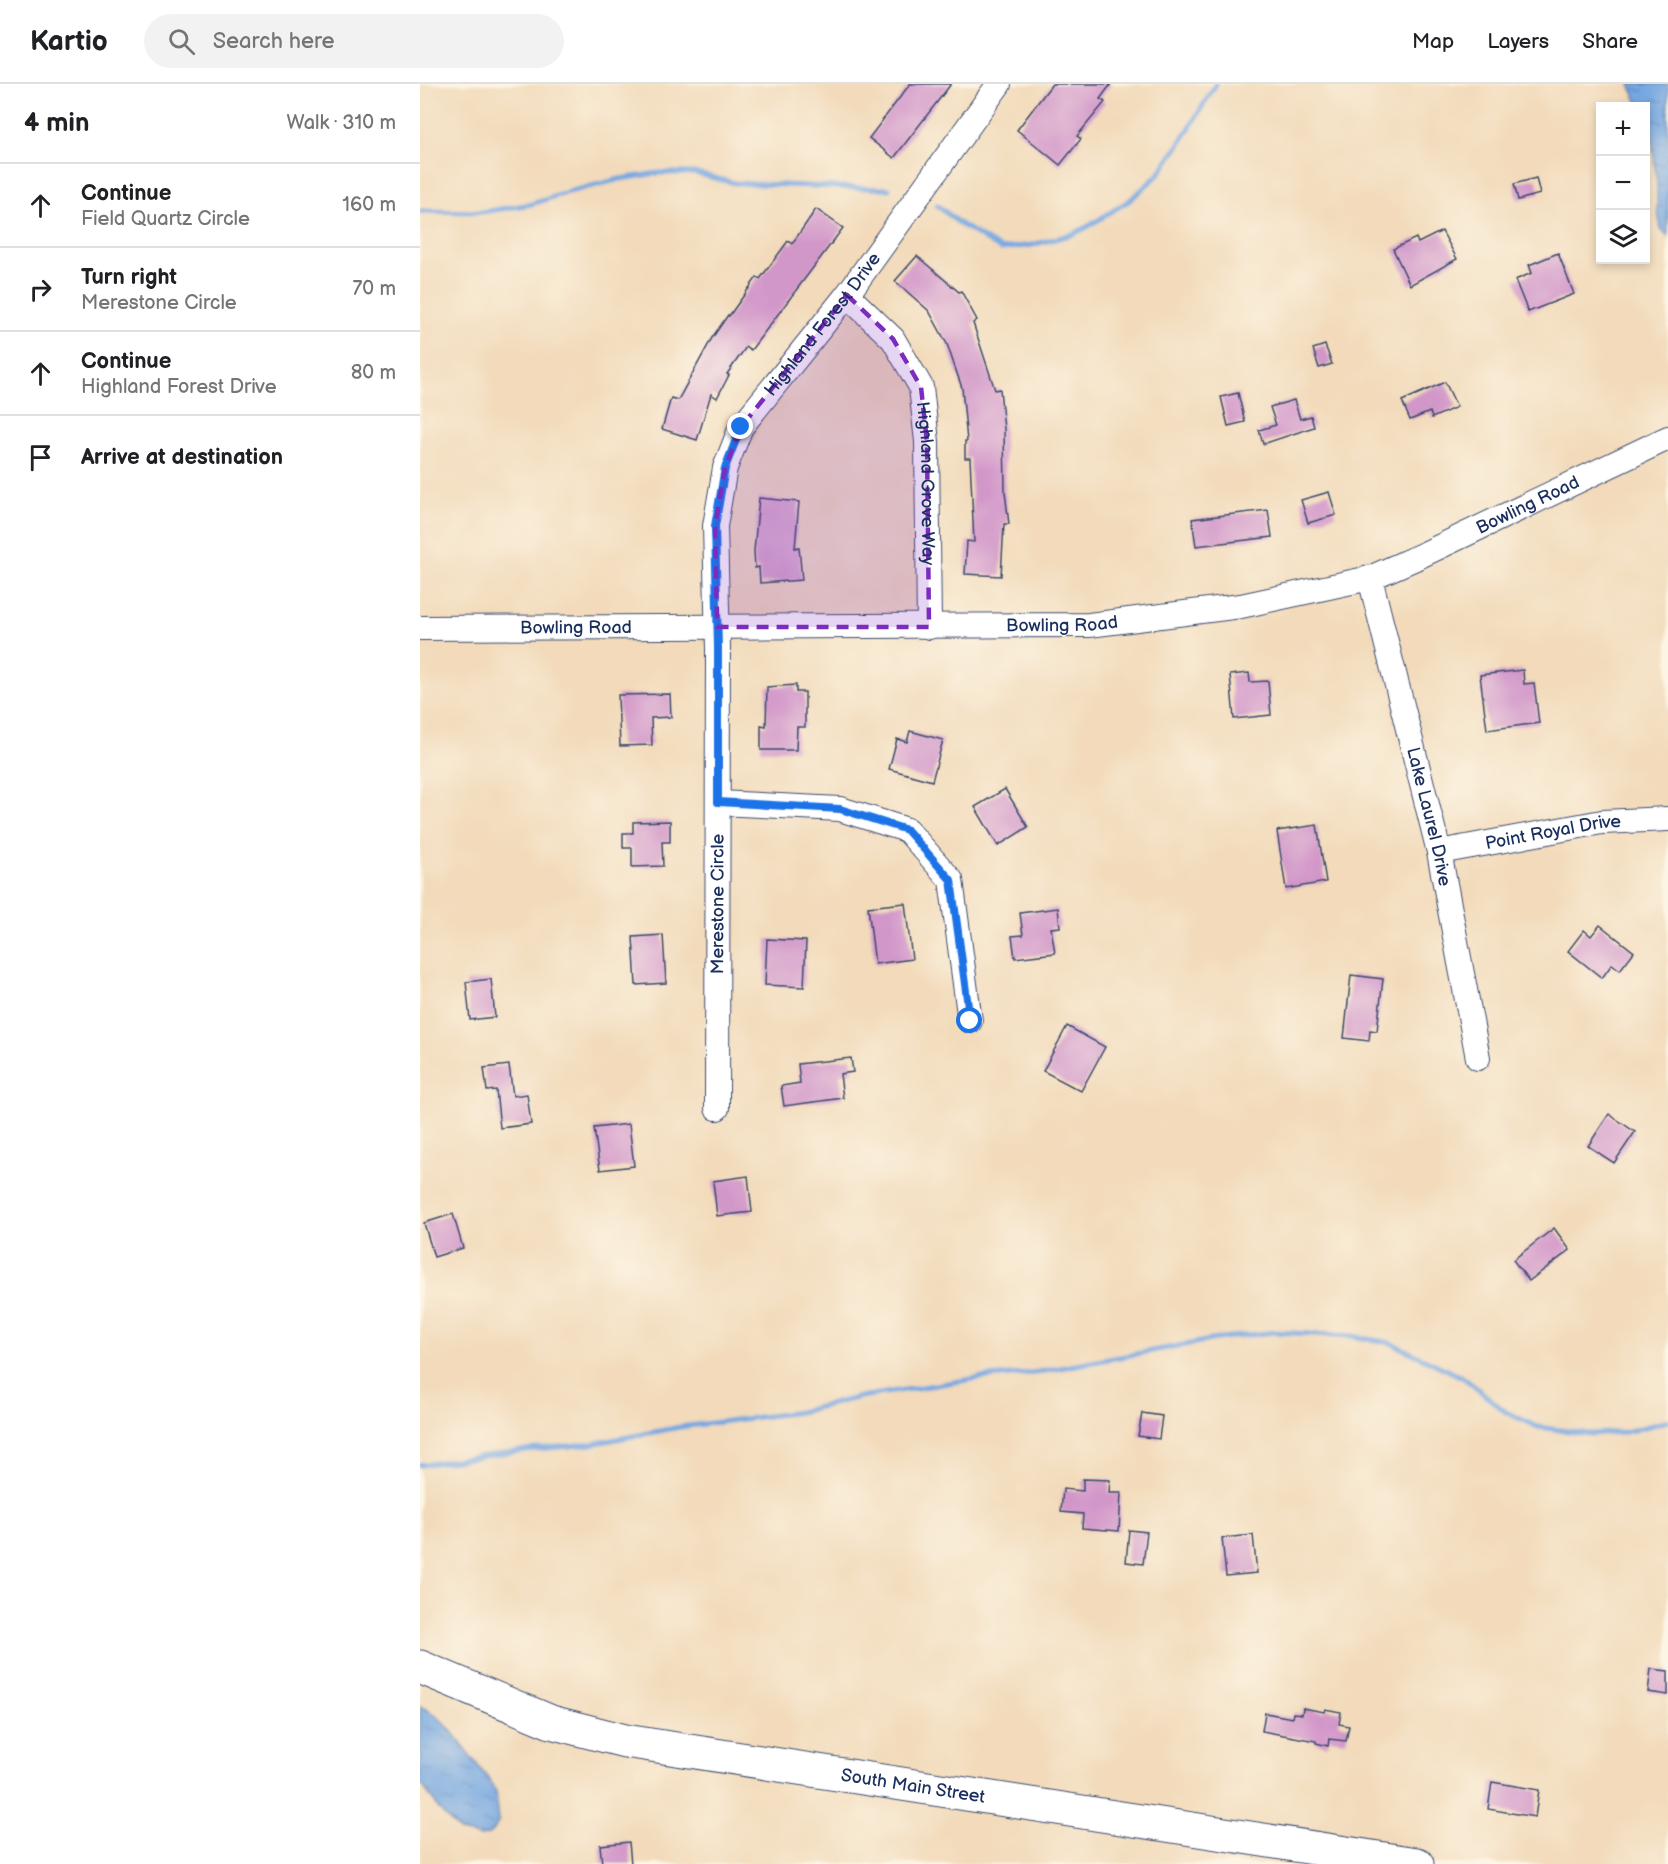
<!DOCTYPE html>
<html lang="en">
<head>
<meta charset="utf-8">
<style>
	:root { --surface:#fff; --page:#f2f2f2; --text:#202124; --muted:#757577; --line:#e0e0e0 }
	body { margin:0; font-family:"Balsamiq Sans",sans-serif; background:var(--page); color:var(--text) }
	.controls { position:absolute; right:18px; top:18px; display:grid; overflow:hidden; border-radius:0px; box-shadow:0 3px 9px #0003 }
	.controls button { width:54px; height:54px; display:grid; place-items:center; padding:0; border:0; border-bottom:2px solid var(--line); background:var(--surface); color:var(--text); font:30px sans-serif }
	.stop { position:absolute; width:18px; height:18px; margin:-14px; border:4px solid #1a73e8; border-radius:50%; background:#fff }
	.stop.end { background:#1a73e8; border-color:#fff; box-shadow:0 2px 6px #0008 }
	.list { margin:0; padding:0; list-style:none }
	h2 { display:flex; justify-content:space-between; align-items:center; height:78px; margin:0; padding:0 24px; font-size:26px }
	h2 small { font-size:20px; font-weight:400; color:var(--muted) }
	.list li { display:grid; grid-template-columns:39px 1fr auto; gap:18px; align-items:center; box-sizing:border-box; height:84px; padding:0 24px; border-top:2px solid var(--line) }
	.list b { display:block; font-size:22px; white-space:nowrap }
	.list p { margin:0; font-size:20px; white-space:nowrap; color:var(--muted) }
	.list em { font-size:20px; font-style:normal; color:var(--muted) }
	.icon { flex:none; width:33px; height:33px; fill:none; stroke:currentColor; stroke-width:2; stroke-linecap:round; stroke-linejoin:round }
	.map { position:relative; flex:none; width:1248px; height:1780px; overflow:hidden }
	header { display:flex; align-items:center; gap:36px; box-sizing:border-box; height:84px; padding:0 30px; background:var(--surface); border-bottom:2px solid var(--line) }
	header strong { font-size:28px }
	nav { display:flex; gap:33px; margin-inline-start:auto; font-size:21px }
	.search { width:420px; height:54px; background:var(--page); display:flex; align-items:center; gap:15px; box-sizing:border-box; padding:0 21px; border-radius:33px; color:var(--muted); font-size:22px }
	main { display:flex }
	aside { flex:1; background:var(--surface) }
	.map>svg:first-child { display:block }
	.water { fill:url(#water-ripples); stroke:#486ba0; stroke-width:1.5 }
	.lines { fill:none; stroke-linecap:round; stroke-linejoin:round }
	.stream { stroke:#76a7e1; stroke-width:5 }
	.building { fill:#d297c9 }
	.minor-casing { stroke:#3b496c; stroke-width:26 }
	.highway-casing { stroke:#3b496c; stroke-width:35 }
	.minor { stroke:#fff; stroke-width:24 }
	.highway { stroke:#fff; stroke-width:33 }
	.route { stroke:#1a73e8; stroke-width:8 }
	.marked { fill:#7b2cbf; fill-opacity:0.2; stroke:#7b2cbf; stroke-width:4.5; stroke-dasharray:12 8; stroke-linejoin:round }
	.labels { text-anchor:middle; stroke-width:6; stroke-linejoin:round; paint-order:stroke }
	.street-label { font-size:18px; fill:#1b2f5e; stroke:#fcf5e5 }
</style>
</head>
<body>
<header>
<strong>Kartio</strong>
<div class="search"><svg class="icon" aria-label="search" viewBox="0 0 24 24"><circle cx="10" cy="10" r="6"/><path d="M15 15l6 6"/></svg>Search here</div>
<nav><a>Map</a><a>Layers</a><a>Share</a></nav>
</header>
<main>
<aside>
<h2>4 min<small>Walk · 310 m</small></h2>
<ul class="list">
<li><svg class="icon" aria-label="ahead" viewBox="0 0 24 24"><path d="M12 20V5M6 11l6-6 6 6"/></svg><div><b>Continue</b><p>Field Quartz Circle</p></div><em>160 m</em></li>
<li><svg class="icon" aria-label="right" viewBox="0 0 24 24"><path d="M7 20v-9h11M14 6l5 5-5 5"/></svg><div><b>Turn right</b><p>Merestone Circle</p></div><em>70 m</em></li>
<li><svg class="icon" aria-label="ahead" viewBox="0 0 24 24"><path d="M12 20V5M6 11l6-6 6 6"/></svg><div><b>Continue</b><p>Highland Forest Drive</p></div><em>80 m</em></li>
<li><svg class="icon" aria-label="arrive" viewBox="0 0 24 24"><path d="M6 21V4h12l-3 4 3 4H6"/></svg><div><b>Arrive at destination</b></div></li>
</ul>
</aside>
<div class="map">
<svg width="1248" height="1780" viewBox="0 0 1248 1780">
	<defs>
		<pattern id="water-ripples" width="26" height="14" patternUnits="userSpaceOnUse" patternTransform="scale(1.5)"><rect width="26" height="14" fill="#76a7e1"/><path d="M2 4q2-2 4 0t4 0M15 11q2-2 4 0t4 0" fill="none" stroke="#6088ba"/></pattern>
	</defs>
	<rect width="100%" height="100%" fill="#fcf5e5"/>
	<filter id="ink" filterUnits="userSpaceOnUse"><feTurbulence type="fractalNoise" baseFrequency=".0167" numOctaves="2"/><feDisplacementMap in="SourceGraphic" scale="12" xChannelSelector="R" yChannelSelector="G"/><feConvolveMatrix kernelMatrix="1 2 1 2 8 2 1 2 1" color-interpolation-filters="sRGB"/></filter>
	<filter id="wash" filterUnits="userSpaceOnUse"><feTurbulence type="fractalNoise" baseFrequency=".008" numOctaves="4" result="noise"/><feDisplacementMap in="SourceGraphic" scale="24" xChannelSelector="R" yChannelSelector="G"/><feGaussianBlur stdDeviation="1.35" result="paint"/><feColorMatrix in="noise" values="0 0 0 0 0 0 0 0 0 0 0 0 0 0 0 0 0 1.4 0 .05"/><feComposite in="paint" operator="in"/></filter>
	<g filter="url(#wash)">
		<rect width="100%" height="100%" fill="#f2daba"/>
		<g class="water">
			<polygon points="1210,0 1248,0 1248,153 1241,145 1237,124 1237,100 1231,49 1226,37 1226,22 1219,22"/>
			<polygon points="0,1622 15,1630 29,1644 69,1696 76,1708 79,1736 74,1746 67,1751 58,1752 40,1748 22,1729 0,1698"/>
		</g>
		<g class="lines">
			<g class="stream">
				<polyline points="517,121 540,140 581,165 612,161 653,150 667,143 710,116 738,91 759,61 796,0"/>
				<polyline points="0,127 62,128 112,120 148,108 200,95 238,89 274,89 315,99 469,105"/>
				<polyline points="0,1381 106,1366 171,1360 260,1343 379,1328 440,1313 559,1294 613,1289 802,1254 855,1248 932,1252 971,1259 1044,1294 1086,1328 1118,1343 1170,1350 1205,1348 1248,1337"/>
			</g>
		</g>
		<g id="blocks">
			<g class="building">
				<polygon points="490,0 531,0 474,74 449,54"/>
				<polygon points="632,0 691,0 680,15 685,18 657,52 661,55 640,81 597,46"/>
				<polygon points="1116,94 1120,110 1098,116 1094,100"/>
				<polygon points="396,125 423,144 331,266 326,263 307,290 309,291 297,314 291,310 277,356 242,345 251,314 258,316 292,254 308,231 309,232 337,193 340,195 368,157 372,160"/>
				<polygon points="1022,147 1037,175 990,201 973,165 996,154 998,159"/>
				<polygon points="1138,169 1154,210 1108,228 1095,196 1112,189 1109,181"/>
				<polygon points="497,172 539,208 541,207 557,236 553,239 575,306 580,305 584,345 585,408 589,440 584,440 581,492 545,490 547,457 554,458 550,374 545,374 545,357 547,357 542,304 527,260 509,227 475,197"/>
				<polygon points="905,261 912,280 899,284 893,265"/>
				<polygon points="1025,298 1037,323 1012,334 1010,328 990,336 982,317"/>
				<polygon points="818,309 825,338 808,342 801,313"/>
				<polygon points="874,316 880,335 891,332 894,343 843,360 839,346 856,341 850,323"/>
				<polygon points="909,408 916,431 888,439 881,416"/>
				<polygon points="339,414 379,418 375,464 379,463 382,496 340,499 339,483 335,484 334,467"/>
				<polygon points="848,426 852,453 776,462 772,435"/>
				<polygon points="1103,586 1104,600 1114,599 1119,639 1067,646 1060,591"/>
				<polygon points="829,589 830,598 848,597 851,631 814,635 810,591"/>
				<polygon points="376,601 376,608 385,608 385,643 377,643 376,666 341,666 341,641 346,642 347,603"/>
				<polygon points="250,610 251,633 231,634 232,661 200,662 198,611"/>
				<polygon points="490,647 523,656 512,697 469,685 477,655 487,658"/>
				<polygon points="585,705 608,743 578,762 555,723"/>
				<polygon points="250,737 250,758 242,758 243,782 212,783 212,764 203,764 203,749 213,749 213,738"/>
				<polygon points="897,741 906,798 866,805 857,747"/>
				<polygon points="485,819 492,875 455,880 448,823"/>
				<polygon points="638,824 640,843 631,844 635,869 595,874 592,852 603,851 600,829"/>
				<polygon points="1180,841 1214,868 1200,886 1192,880 1182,894 1148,867 1164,846 1171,852"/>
				<polygon points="243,851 246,899 216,901 213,853"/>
				<polygon points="347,855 386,857 384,903 345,901"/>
				<polygon points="931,891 963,895 957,947 950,946 949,957 924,954"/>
				<polygon points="71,895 75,933 50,936 46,898"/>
				<polygon points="647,942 685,963 661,1007 623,987"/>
				<polygon points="431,974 433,988 420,990 423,1014 364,1022 361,1002 380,999 378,980"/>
				<polygon points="89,981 93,1012 107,1010 111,1040 80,1044 76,1006 67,1007 64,984"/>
				<polygon points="1189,1030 1215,1048 1194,1079 1168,1062"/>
				<polygon points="209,1040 214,1082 180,1086 174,1044"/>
				<polygon points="328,1092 332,1128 297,1132 293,1097"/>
				<polygon points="33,1130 43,1164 14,1173 4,1139"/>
				<polygon points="1134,1144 1150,1166 1109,1197 1093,1176"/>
				<polygon points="722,1329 742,1332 739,1355 718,1352"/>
				<polygon points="663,1395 690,1396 689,1409 701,1409 699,1447 662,1444 663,1430 641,1428 643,1405 663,1407"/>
				<polygon points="709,1446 727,1448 723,1480 706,1478"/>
				<polygon points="833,1451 837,1489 806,1492 802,1454"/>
				<polygon points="1231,1585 1248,1587 1248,1611 1228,1608"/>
				<polygon points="883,1624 904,1628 905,1625 921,1628 919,1640 929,1642 926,1657 909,1655 908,1662 896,1659 896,1657 842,1647 845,1629 872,1634 873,1629 882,1630"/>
				<polygon points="1072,1698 1119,1706 1115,1733 1068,1725"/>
				<polygon points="209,1758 211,1780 182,1780 180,1761"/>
			</g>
		</g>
	</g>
	<g filter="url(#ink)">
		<use href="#blocks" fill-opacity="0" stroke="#3b496c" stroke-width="1.5"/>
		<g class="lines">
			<g class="minor-casing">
				<g id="minor">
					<path id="s1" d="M427,211l46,44 28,48 6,55 2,185"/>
					<path id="s2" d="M950,494l69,274 39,206"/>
					<path id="s3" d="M0,544l669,-3 152,-19 129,-28 50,-22 248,-118"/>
					<polyline points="298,719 420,725 487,746 531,796 550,937"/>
					<path id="s4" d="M1019,768l163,-30 66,-3"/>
					<path id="s5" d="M297,1024l1,-460 -3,-122 10,-58 16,-41 106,-132 152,-211"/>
				</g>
			</g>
			<g class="highway-casing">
				<g id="highway">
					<path id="s6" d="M0,1583l131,55 74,19 792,123"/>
				</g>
			</g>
			<use href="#minor" class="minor"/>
			<use href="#highway" class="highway"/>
		</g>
	</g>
	<g class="lines" filter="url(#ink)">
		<polyline class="route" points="321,343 305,384 295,442 298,564 298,718 420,725 487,746 531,796 550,937"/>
	</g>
	<path class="marked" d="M427,211l46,44 28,48 6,55 2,185h-212l-2,-101 10,-58 16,-41z"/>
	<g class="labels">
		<g class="street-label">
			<text dy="6" stroke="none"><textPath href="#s5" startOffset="816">Highland Forest Drive</textPath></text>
			<text dy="6" stroke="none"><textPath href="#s1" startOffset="216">Highland Grove Way</textPath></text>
			<text dy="6" stroke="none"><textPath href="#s3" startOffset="1128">Bowling Road</textPath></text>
			<text dy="6" stroke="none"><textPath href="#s3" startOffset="642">Bowling Road</textPath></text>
			<text dy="6" stroke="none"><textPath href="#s3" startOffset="156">Bowling Road</textPath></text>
			<text dy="6" stroke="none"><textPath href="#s2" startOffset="246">Lake Laurel Drive</textPath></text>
			<text dy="6" stroke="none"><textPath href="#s4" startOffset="116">Point Royal Drive</textPath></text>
			<text dy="6" stroke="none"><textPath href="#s5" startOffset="204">Merestone Circle</textPath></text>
			<text dy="6" stroke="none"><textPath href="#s6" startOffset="510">South Main Street</textPath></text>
		</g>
	</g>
</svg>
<div class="controls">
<button>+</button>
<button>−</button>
<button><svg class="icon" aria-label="layers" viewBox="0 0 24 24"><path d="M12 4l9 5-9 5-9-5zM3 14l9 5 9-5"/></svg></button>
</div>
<div class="stop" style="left:550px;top:937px"></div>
<div class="stop end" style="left:321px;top:343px"></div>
</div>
</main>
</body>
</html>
